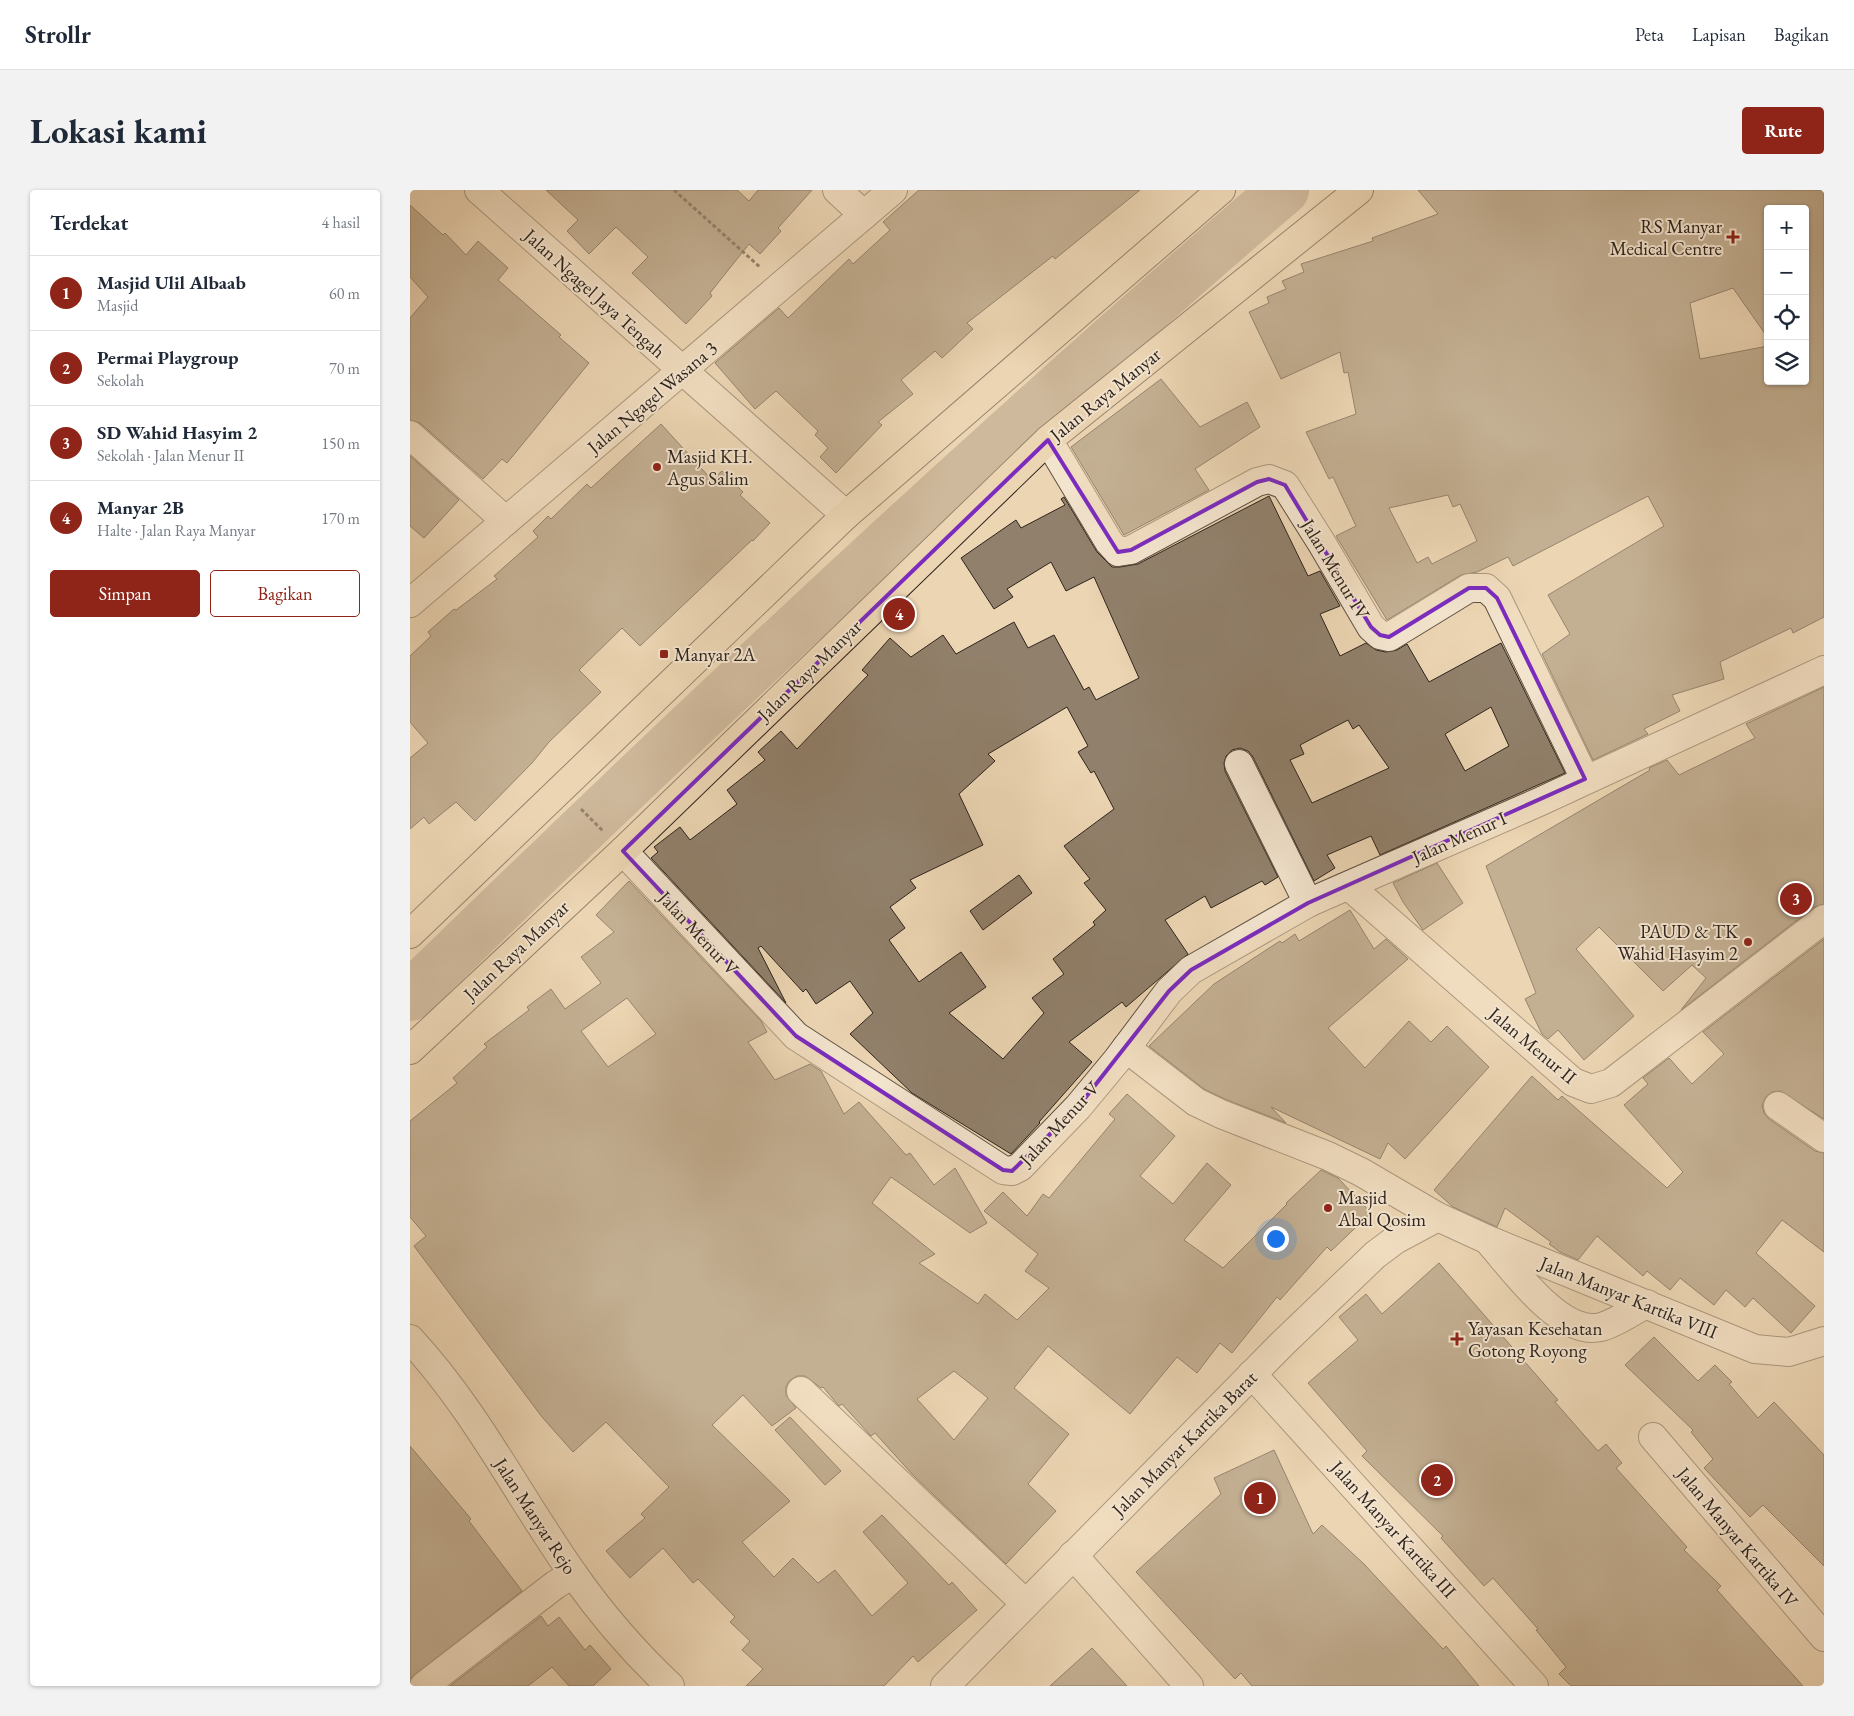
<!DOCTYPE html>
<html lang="id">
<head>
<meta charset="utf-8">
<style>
	:root { --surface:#fff; --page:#f2f2f3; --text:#1f2937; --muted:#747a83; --line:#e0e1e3; --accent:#8f2418 }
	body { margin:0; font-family:"EB Garamond",serif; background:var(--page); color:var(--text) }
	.controls { position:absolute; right:15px; top:15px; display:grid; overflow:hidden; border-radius:5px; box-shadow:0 1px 4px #0004 }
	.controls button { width:45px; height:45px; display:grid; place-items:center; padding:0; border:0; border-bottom:1px solid var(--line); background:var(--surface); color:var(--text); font:25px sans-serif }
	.you { position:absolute; left:865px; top:1048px; width:18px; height:18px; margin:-12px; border:4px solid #fff; border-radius:50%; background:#1a73e8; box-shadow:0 0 0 8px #1a73e833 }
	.badge { display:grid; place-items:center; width:32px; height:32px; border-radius:50%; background:var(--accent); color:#fff; font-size:16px; font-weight:700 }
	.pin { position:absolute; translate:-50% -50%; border:2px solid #fff; box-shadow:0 1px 5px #0006 }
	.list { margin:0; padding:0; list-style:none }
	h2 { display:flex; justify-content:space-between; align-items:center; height:65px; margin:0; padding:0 20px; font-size:21px }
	h2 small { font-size:16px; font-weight:400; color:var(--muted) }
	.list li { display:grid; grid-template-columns:32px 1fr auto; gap:15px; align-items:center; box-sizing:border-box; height:75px; padding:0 20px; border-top:1px solid var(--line) }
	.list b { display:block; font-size:19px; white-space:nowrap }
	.list p { margin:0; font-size:16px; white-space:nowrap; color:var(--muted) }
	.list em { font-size:16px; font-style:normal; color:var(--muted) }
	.actions { display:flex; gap:10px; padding:15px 20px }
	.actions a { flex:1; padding:11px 0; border:1px solid var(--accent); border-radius:5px; text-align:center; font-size:18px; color:var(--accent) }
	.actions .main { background:var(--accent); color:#fff }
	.icon { flex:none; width:28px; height:28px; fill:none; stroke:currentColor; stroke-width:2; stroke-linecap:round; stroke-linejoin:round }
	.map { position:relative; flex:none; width:1414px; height:1496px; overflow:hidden; border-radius:5px }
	header { display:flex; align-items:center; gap:30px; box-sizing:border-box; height:70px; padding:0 25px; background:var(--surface); border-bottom:1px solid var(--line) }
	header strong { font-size:24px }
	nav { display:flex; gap:28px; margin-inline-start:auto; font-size:18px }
	.intro { display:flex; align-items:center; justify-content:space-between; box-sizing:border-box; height:120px; padding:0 30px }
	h1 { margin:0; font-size:35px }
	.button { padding:12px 22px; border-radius:5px; background:var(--accent); color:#fff; font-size:18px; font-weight:700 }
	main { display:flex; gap:30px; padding:0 30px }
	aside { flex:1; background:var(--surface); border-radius:5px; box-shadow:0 1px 4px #0004 }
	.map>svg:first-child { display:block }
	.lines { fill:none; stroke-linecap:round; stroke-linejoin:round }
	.river { stroke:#ab9880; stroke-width:50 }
	.building { fill:#91806b; stroke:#2e231d; fill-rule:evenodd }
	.minor-casing { stroke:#5e5042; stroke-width:30 }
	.major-casing { stroke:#2e231d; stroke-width:30 }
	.path { stroke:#2e231d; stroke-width:3; stroke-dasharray:4 2.5; stroke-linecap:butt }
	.minor { stroke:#f3e4ce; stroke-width:28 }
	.major { stroke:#ecd5b3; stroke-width:28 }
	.marked { fill:none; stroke:#7b2cbf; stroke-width:4; stroke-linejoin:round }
	.poi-dot { fill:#8f2418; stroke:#f3e4ce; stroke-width:2 }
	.labels { text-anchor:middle; stroke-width:4; stroke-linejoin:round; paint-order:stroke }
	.poi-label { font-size:19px; fill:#2e231d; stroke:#f3e4ce; text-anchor:start }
	.street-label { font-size:19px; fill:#2e231d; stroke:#f3e4ce }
</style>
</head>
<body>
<header>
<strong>Strollr</strong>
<nav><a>Peta</a><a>Lapisan</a><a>Bagikan</a></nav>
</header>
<div class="intro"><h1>Lokasi kami</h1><a class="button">Rute</a></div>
<main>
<aside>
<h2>Terdekat<small>4 hasil</small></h2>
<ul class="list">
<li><span class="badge">1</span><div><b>Masjid Ulil Albaab</b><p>Masjid</p></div><em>60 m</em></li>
<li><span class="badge">2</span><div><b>Permai Playgroup</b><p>Sekolah</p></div><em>70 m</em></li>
<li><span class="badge">3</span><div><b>SD Wahid Hasyim 2</b><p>Sekolah · Jalan Menur II</p></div><em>150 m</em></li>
<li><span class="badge">4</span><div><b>Manyar 2B</b><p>Halte · Jalan Raya Manyar</p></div><em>170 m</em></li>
</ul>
<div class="actions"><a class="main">Simpan</a><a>Bagikan</a></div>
</aside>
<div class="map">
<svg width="1414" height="1496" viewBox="0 0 1414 1496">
	<rect width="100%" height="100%" fill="#ecd5b3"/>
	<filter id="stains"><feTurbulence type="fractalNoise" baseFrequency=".004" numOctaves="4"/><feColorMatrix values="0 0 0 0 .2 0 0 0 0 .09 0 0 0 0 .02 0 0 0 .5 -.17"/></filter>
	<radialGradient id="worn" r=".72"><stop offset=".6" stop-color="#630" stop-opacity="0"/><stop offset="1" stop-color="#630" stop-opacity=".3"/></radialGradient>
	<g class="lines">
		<path class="river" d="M0,806c284,-277 573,-548 874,-806"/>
	</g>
	<g class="building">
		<polygon points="136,0 327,0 339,11 348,0 402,0 368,38 371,41 350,64 339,54 300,103 302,106 276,134 222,83 238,67 206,37 179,64 157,41 168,30"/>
		<polygon points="509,0 730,0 645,69 643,66 557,133 563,139 532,168 525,161 491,190 503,204 468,232 472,235 426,283 410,267 418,258 405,245 408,241 366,201 345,219 305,173 369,118 378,128 439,69 443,74 480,40 473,32"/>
		<path d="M1008,0h406v427l-31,16 -2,-5 -71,34 4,17 -52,16 8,16 -36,18 4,5 -55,26 -51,-106 28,-20 -22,-39 116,-69 -16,-30 -135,70 -5,-9 -31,15 -16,3 -74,45 -51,-84 20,-10 -23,-49 -4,2 -23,-47 50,-18 -8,-42 -4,1 -4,-21 -59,27 -32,-67 20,-9 -2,-6 19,-8 -4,-8 22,-9 -3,-8 72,-23 -1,-3 66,-24zM1358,19h37v172h-37v-35l-68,13 -10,-56 43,-15 35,50zM1038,305l5,12 7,-3 17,37 -45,23 -4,-7 -11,6 -28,-55z"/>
		<polygon points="0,15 33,45 35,43 56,65 68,51 98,78 88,90 151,145 149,147 179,173 97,273 92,269 73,289 10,233 0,230 0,128 18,107 0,87"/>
		<polygon points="751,189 790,237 837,212 850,237 785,279 799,300 714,345 661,257"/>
		<polygon points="251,234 302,290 312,281 333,302 330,305 360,333 343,351 342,350 230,456 212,438 169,480 191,502 139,552 122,573 65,631 46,612 19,634 14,627 0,639 0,568 18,553 0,532 0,466 21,446 18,442 44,419 46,420 87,389 84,386 128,347 123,341 138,326 141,329 177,294 181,298"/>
		<polygon points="0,266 49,310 14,348 0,336"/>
		<path d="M859,306l39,80 12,-5 20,35 -20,8 20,42 26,-13 10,7 10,2 11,-2 10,-6 22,38 72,-39 64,130 -185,82 -9,-19 -44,19 8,13 -21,13 -61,-124 -5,-6 -8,-3 -8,2 -6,6 -2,7 1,8 53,106 -13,8 -3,-4 -51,27 -6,-12 -40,24 23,34 -62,53 -4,-5 -53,40 23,20 -53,60 1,1 -29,31 -99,-61 -62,-59 23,-21 -23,-32 -34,23 -10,-15 -3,3 -42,-46 -3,2 28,55 -135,-145 7,-6 -4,-5 26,-20 10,13 47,-36 -10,-14 38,-30 -7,-8 23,-21 16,18 71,-74 -6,-5 28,-32 21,19 32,-22 13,19 58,-32 14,26 26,-13 30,55 5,-3 7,13 43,-22 -45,-101 -28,14 -15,-29 -44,27 6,8 -19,12 -33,-51 55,-38 5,8 44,-23 -4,-6 3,-2 33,55 15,15h8l18,-3zM657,517l21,39 -10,6 13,21 3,-2 20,38 -50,37 26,33 -6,4 22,27 -13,12 2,3 -42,34 11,15 -32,24 12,15 -41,46 -54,-46 37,-26 -25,-35 -42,30 -30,-42 16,-12 -15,-21 26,-19 -6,-8 73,-35 -24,-51 36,-33 -7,-7zM1081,517l18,39 -44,25 -20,-37zM938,530l5,9 6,-4 30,43 -77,35 -22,-43 14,-6 -4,-9z"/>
		<polygon points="1414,497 1414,714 1404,717 1271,820 1296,788 1282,775 1253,801 1189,737 1166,759 1224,826 1174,870 1148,840 1138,849 1132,844 1115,809 1126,803 1076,676 1240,580 1239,578 1257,570 1269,585 1345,548 1336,534"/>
		<polygon points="1027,673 1053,713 1013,740 993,712 983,693"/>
		<polygon points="609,685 622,703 573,740 560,721"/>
		<path d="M219,691l132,140 6,11 -19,10 27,38 35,-16 11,7 23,43 15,-12 47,53 4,-2 24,32 21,-17 32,55 -17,10 -79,-56 -19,26 63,51 -16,9 59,41 7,-10 32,26 32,-32 -24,-17 13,-17 -54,-43 19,-19 24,24 16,-22 6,4 66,-79 -6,-5 18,-20 48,42 -35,40 33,28 34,-41 24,22 -47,55 39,28 64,-64 -1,-1 35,-33 17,8 33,35 -40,38 -4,-4 -47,53 -3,-3 -45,56 -12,-10 -23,30 -20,-16 -47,57 -82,-68 -34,42 55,46 -41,50 28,27 -50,53 -94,-90 -37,-41 -4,3 -29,-32 -3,2 -16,-19 -2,1 -16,-12h-8l-8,5 -3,6v8l10,13 -24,18 -29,-31 -31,30 78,76 -48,41 32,35 19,-19 25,25 17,-13 37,46 36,-33 -45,-51 19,-17 67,70 3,-3 25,28 -59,52 -5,-6 -29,30h-138l17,-17 -21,-19 8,-9 -20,-19 5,-5 -37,-38 -5,4 -30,-35 -33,30 -24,-27 39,-33 -4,-4 28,-27 -63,-65 -33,30 -31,-35 -128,-171 12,-10 -16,-19v-96l47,-38 -4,-5 34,-31 -3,-3 45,-34 -2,-3 24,-18 14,20 36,-26 -20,-26 33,-25 -18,-17zM217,808l29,36 -48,33 -27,-36zM544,1181l34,27 -34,42 -37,-41z"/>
		<polygon points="940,720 964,759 976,749 998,769 918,838 955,878 999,831 1021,852 1037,836 1079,877 995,969 978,953 970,969 861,917 876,933 817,910 794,899 739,856 804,794 870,751 872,753 885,744 889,751"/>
		<polygon points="1414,749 1414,929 1370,901 1362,902 1356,907 1352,915 1354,923 1359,929 1405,961 1414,963 1414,1062 1372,1030 1346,1063 1405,1116 1381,1143 1343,1108 1335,1117 1316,1100 1304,1115 1270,1088 1260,1100 1237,1081 1233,1086 1187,1046 1168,1070 1150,1062 1139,1054 1141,1052 1095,1018 1087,1037 1043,1017 1024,1000 1122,886 1148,910 1152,906 1257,998 1273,982 1214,915 1238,894 1233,888 1259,868 1282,894 1314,864 1293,842"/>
		<polygon points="1029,1073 1148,1210 1145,1212 1188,1261 1196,1254 1212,1273 1206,1278 1277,1357 1274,1360 1311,1396 1307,1400 1393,1496 1161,1496 1149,1484 1156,1477 1126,1440 1128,1439 1083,1388 1074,1396 1031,1348 1033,1346 952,1266 957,1261 898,1193 948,1150 929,1127 956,1104 972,1124"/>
		<polygon points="1244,1147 1288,1191 1305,1175 1322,1192 1319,1194 1348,1228 1364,1212 1414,1265 1414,1376 1353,1315 1340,1327 1294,1278 1303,1269 1281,1242 1283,1240 1215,1175"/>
		<polygon points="380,1227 431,1281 415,1295 365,1240"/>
		<polygon points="0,1256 61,1329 59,1331 112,1401 0,1489"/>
		<polygon points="864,1260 903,1344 912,1335 954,1374 1033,1459 1036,1456 1069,1496 842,1496 831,1483 825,1489 726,1382 811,1304 804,1288"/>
		<polygon points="131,1426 138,1436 149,1427 175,1460 180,1455 201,1479 183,1496 159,1496 142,1477 118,1496 40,1496"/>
		<polygon points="682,1458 717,1496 640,1496"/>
	</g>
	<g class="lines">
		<g class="minor-casing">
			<g id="minor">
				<polyline points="69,0 436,325"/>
				<polyline points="427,0 454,25"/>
				<polyline points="0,245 96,331"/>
				<polyline points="638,250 699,352 708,362 721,360 847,292 859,289 875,295 911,352 961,437 970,445 979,447 1059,398 1076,398 1087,408 1175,589"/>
				<polyline points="0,413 483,0"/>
				<polyline points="829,574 898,713"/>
				<polyline points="213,661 386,846 593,980 602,981 610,977 668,917 707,870 759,801 781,780 898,713 1129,612 1414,480"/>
				<polyline points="939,696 1163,892 1181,899 1201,893 1414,729"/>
				<polyline points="716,858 786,912 811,924 918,966 951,982 1028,1027 1076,1049 1345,1159 1379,1162 1414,1151"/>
				<polyline points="1368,916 1414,948"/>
				<path d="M1081,1054c23,26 70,93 110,83 15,-4 31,-16 46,-23"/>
				<path d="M0,1149c66,71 108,157 164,236 28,40 60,77 96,111"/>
				<polyline points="842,1184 1124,1496"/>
				<polyline points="391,1201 615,1413"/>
				<polyline points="1243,1247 1414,1447"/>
				<polyline points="663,1365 779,1496"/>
				<polyline points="14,1496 145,1395 163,1384"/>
				<polyline points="535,1496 872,1154 965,1065 985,1050 1028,1027"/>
			</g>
		</g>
		<g class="major-casing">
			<g id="major">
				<polyline points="0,744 436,325 811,0"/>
				<polyline points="0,860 213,661 638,250 949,0"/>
			</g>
		</g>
		<g class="path">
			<polyline points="264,0 351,78"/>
			<polyline points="171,619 193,641"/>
		</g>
		<use href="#minor" class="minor"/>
		<use href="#major" class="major"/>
	</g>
	<path d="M0 0H1414V1496H0ZM638,250l70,112 13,-2 126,-68 12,-3 16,6 86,142 9,8 9,2 80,-49h17l11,10 88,181 -277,124 -117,67 -22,21 -91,116 -66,64 -9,-1 -207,-134 -173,-185z" fill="#ecd5b3" fill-opacity=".55" fill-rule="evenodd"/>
	<path class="marked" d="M638,250l70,112 13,-2 126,-68 12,-3 16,6 86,142 9,8 9,2 80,-49h17l11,10 88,181 -277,124 -117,67 -22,21 -91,116 -66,64 -9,-1 -207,-134 -173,-185z"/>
	<g class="poi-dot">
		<path d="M1320.5 39.5h5v5h5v5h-5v5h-5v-5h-5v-5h5z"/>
		<circle cx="247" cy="277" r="5"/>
		<rect x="249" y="459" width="10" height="10" rx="2.5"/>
		<circle cx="1338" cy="752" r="5"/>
		<circle cx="918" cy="1018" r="5"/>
		<path d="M1044.5 1141.5h5v5h5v5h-5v5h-5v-5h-5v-5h5z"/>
	</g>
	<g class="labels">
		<g class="poi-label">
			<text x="1312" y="43" text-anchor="end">RS Manyar<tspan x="1312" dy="22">Medical Centre</tspan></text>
			<text x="257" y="273">Masjid KH.<tspan x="257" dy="22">Agus Salim</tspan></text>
			<text x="264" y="471">Manyar 2A</text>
			<text x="1328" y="748" text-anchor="end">PAUD &amp; TK<tspan x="1328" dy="22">Wahid Hasyim 2</tspan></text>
			<text x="928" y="1014">Masjid<tspan x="928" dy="22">Abal Qosim</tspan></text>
			<text x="1058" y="1145">Yayasan Kesehatan<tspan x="1058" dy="22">Gotong Royong</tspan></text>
		</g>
		<g class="street-label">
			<text transform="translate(185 103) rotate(42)" y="7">Jalan Ngagel Jaya Tengah</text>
			<text transform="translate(695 204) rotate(-39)" y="7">Jalan Raya Manyar</text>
			<text transform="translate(242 207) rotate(-40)" y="7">Jalan Ngagel Wasana 3</text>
			<text transform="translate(926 379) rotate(59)" y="7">Jalan Menur IV</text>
			<text transform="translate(399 480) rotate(-44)" y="7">Jalan Raya Manyar</text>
			<text transform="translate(1049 647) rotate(-24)" y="7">Jalan Menur I</text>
			<text transform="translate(289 743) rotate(47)" y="7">Jalan Menur V</text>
			<text transform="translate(106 760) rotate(-43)" y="7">Jalan Raya Manyar</text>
			<text transform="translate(1123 855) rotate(40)" y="7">Jalan Menur II</text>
			<text transform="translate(649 933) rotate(-47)" y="7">Jalan Menur V</text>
			<text transform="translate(1219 1107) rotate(22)" y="7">Jalan Manyar Kartika VIII</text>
			<text transform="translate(774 1253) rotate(-45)" y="7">Jalan Manyar Kartika Barat</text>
			<text transform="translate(126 1326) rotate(57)" y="7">Jalan Manyar Rejo</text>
			<text transform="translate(984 1339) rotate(48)" y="7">Jalan Manyar Kartika III</text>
			<text transform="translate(1328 1347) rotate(50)" y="7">Jalan Manyar Kartika IV</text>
		</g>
	</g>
	<rect width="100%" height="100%" filter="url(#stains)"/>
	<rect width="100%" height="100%" fill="url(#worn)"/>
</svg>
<div class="controls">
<button>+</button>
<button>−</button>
<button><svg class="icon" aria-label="locate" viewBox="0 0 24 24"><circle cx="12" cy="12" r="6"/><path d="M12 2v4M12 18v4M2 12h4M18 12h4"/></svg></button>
<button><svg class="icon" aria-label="layers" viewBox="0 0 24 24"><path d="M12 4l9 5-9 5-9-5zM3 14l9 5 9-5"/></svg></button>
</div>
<div class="you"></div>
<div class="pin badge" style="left:850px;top:1308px">1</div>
<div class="pin badge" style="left:1027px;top:1290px">2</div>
<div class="pin badge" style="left:1386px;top:709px">3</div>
<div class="pin badge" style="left:489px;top:424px">4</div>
</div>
</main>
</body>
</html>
